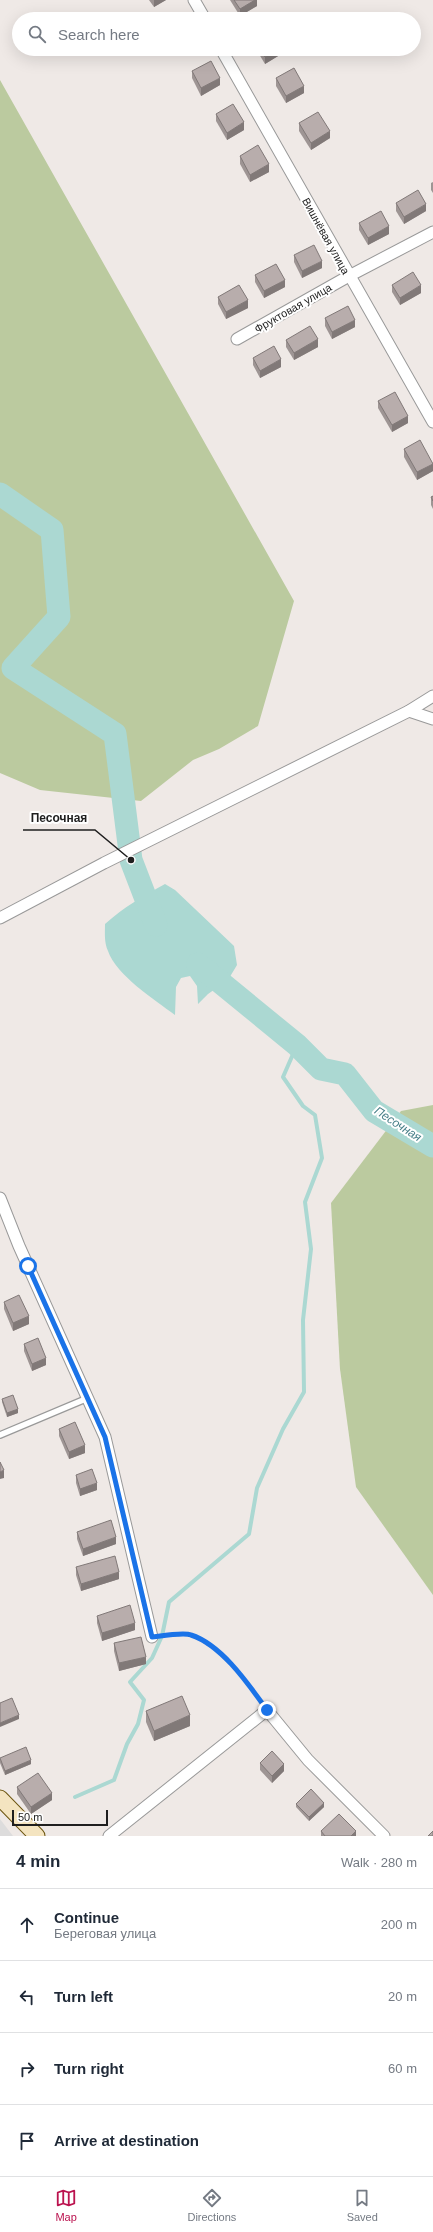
<!DOCTYPE html>
<html lang="en">
<head>
<meta charset="utf-8">
<style>
	:root { --surface:#fff; --page:#f6f6f7; --text:#1f2937; --muted:#747a83; --line:#e0e1e3; --accent:#bb134f }
	body { margin:0; font-family:Helvetica,sans-serif; background:var(--page); color:var(--text) }
	.scale { position:absolute; left:12px; bottom:10px; width:96px; box-sizing:border-box; padding-left:4px; border:2px solid #1f1f1f; border-top:0; font-size:11px; line-height:14px; white-space:nowrap; color:#1f1f1f; -webkit-text-stroke:3px #fff; paint-order:stroke }
	.stop { position:absolute; width:12px; height:12px; margin:-9px; border:3px solid #1a73e8; border-radius:50%; background:#fff }
	.stop.end { background:#1a73e8; border-color:#fff; box-shadow:0 1px 4px #0008 }
	.list { margin:0; padding:0; list-style:none }
	h2 { display:flex; justify-content:space-between; align-items:center; height:52px; margin:0; padding:0 16px; font-size:17px }
	h2 small { font-size:13px; font-weight:400; color:var(--muted) }
	.list li { display:grid; grid-template-columns:26px 1fr auto; gap:12px; align-items:center; box-sizing:border-box; height:72px; padding:0 16px; border-top:1px solid var(--line) }
	.list b { display:block; font-size:15px; white-space:nowrap }
	.list p { margin:0; font-size:13px; white-space:nowrap; color:var(--muted) }
	.list em { font-size:13px; font-style:normal; color:var(--muted) }
	.icon { flex:none; width:22px; height:22px; fill:none; stroke:currentColor; stroke-width:2; stroke-linecap:round; stroke-linejoin:round }
	.map { position:relative; flex:none; width:433px; height:1836px; overflow:hidden }
	.search { position:absolute; background:var(--surface); box-shadow:0 4px 16px #0002; left:12px; right:12px; top:12px; height:44px; display:flex; align-items:center; gap:10px; box-sizing:border-box; padding:0 14px; border-radius:22px; color:var(--muted); font-size:15px }
	.sheet { height:340px; background:var(--surface) }
	nav { display:flex; justify-content:space-around; align-items:center; box-sizing:border-box; height:56px; border-top:1px solid var(--line); background:var(--surface); font-size:11px; color:var(--muted) }
	nav a { display:grid; justify-items:center; gap:2px }
	nav .on { color:var(--accent) }
	.map>svg:first-child { display:block }
	.residential { fill:#dddcdc }
	.forest { fill:#bbca9f }
	.water { fill:#abd8d2 }
	.lines { fill:none; stroke-linecap:round; stroke-linejoin:round }
	.stream { stroke:#abd8d2; stroke-width:4 }
	.river { stroke:#abd8d2; stroke-width:23 }
	.lane-casing { stroke:#999; stroke-width:8 }
	.street-casing { stroke:#999; stroke-width:13 }
	.secondary-casing { stroke:#6d5610; stroke-width:17 }
	.path { stroke:#ed7a97; stroke-width:2.5; stroke-dasharray:2 2; stroke-linecap:butt }
	.lane { stroke:#fff; stroke-width:5.5 }
	.street { stroke:#fff; stroke-width:11 }
	.secondary { stroke:#f4e4c0; stroke-width:15 }
	.wall { fill:#9e9594 }
	.shaded-wall { fill:#817978 }
	.building { fill:#b8adac; stroke:#817978 }
	.route { stroke:#1a73e8; stroke-width:5 }
	.labels { text-anchor:middle; stroke-width:4; stroke-linejoin:round; paint-order:stroke }
	.street-label { font-size:11px; fill:#1f1f1f; stroke:#fff }
	.water-label { font-size:12px; font-style:italic; fill:#477f88; stroke:#fff }
	.leader { fill:none; stroke:#1f1f1f; stroke-width:1.5 }
	.callout-dot { fill:#1f1f1f; stroke:#fff; stroke-width:1.5 }
	.callout-label { font-size:12px; text-anchor:middle; font-weight:bold; fill:#1f1f1f; stroke:#fff; stroke-width:4; stroke-linejoin:round; paint-order:stroke }
</style>
</head>
<body>
<div class="map">
<svg width="433" height="1836" viewBox="0 0 433 1836">
	<rect width="100%" height="100%" fill="#efe9e6"/>
	<polygon class="residential" points="0,1819 13,1836 0,1836"/>
	<g class="forest">
		<polygon points="0,80 294,601 258,726 219,749 193,760 141,801 40,790 0,773"/>
		<polygon points="433,1105 433,1595 356,1487 340,1369 331,1203 401,1111"/>
	</g>
	<path class="water" d="M165,884l10,6 59,56 3,19 -9,15 -20,14 -10,10 -1,-18 -7,-10 -9,2 -5,9 -1,28c-20,-15 -59,-40 -67,-64 -4,-9 -3,-18 -3,-27 19,-17 38,-28 60,-40z"/>
	<g class="lines">
		<polyline class="stream" points="75,1797 114,1780 127,1744 138,1724 144,1700 130,1682 152,1658 162,1636 169,1602 249,1534 257,1488 283,1429 304,1392 303,1320 311,1249 305,1202 322,1158 315,1115 303,1106 283,1077 297,1045"/>
		<g class="river">
			<polyline points="0,494 52,530 59,617 13,668 115,734 131,860 156,925"/>
			<polyline points="198,964 297,1045 321,1069 345,1074 374,1111 433,1146"/>
		</g>
		<g class="lane-casing">
			<polyline id="lane" points="0,1435 88,1398"/>
		</g>
		<g class="street-casing">
			<g id="street">
				<polyline points="194,0 205,19"/>
				<polyline points="221,49 433,422"/>
				<polyline points="237,339 349,276 433,232"/>
				<polyline points="409,711 433,719"/>
				<polyline points="0,918 104,863 409,711 433,696"/>
				<polyline points="0,1198 19,1246 105,1437 152,1637"/>
				<polyline points="109,1836 267,1710 308,1760 384,1836"/>
			</g>
		</g>
		<g class="secondary-casing">
			<polyline id="secondary" points="0,1798 37,1836"/>
		</g>
		<polyline class="path" points="162,1636 191,1634 218,1651 244,1678 261,1701"/>
		<use href="#lane" class="lane"/>
		<use href="#street" class="street"/>
		<use href="#secondary" class="secondary"/>
	</g>
	<g class="wall">
		<polygon points="149,0 166,0 154,7"/>
		<polygon points="230,0 257,0 257,6 240,16"/>
		<polygon points="256,49 283,49 283,53 265,64"/>
		<polygon points="192,71 220,85 201,96 192,78"/>
		<polygon points="276,78 304,93 286,103 276,86"/>
		<polygon points="216,114 244,130 227,140 216,121"/>
		<polygon points="299,123 330,138 311,150 299,131"/>
		<polygon points="240,156 269,172 250,182 240,164"/>
		<polygon points="433,182 433,193 431,190 431,183"/>
		<polygon points="396,203 426,211 404,224 396,211"/>
		<polygon points="359,223 389,234 368,245 359,230"/>
		<polygon points="294,255 322,268 302,278 294,262"/>
		<polygon points="255,275 285,287 264,298 255,282"/>
		<polygon points="392,285 421,293 400,305 392,292"/>
		<polygon points="218,297 248,308 226,319 218,304"/>
		<polygon points="325,318 355,327 332,339 325,326"/>
		<polygon points="286,340 318,347 294,360 286,347"/>
		<polygon points="253,358 281,367 260,378 253,365"/>
		<polygon points="378,401 408,423 392,432 378,408"/>
		<polygon points="404,449 433,463 433,471 417,480 404,457"/>
		<polygon points="433,496 433,509 431,505 431,497"/>
		<polygon points="4,1302 29,1324 13,1331 4,1309"/>
		<polygon points="24,1344 46,1365 32,1371 24,1351"/>
		<polygon points="2,1399 18,1413 7,1417 2,1402"/>
		<polygon points="59,1429 85,1453 69,1459 59,1436"/>
		<polygon points="76,1475 97,1490 80,1496 76,1483"/>
		<polygon points="77,1532 116,1544 83,1556 77,1539"/>
		<polygon points="76,1567 119,1579 81,1591 76,1575"/>
		<polygon points="97,1616 135,1630 102,1641 97,1623"/>
		<polygon points="114,1643 146,1664 119,1671 114,1651"/>
		<polygon points="146,1711 190,1726 154,1741 146,1722"/>
		<polygon points="0,1758 31,1764 5,1775 0,1763"/>
		<polygon points="260,1763 284,1771 272,1783 260,1770"/>
		<polygon points="17,1787 52,1800 31,1814 17,1794"/>
		<polygon points="296,1804 324,1807 309,1821 296,1807"/>
		<polygon points="321,1831 356,1836 321,1836"/>
	</g>
	<g class="shaded-wall">
		<polygon points="154,0 166,0 154,7"/>
		<polygon points="255,0 257,0 257,6 240,16 240,9"/>
		<polygon points="278,49 283,49 283,53 265,64 265,57"/>
		<polygon points="220,78 220,85 201,96 201,88"/>
		<polygon points="304,86 304,93 286,103 286,96"/>
		<polygon points="244,122 244,130 227,140 227,133"/>
		<polygon points="330,131 330,138 311,150 311,143"/>
		<polygon points="269,164 269,172 250,182 250,175"/>
		<polygon points="426,204 426,211 404,224 404,217"/>
		<polygon points="389,226 389,234 368,245 368,238"/>
		<polygon points="322,261 322,268 302,278 302,271"/>
		<polygon points="285,280 285,287 264,298 264,291"/>
		<polygon points="421,285 421,293 400,305 400,298"/>
		<polygon points="248,300 248,308 226,319 226,312"/>
		<polygon points="355,320 355,327 332,339 332,332"/>
		<polygon points="318,339 318,347 294,360 294,353"/>
		<polygon points="281,359 281,367 260,378 260,371"/>
		<polygon points="408,416 408,423 392,432 392,425"/>
		<polygon points="433,464 433,471 417,480 417,472"/>
		<polygon points="29,1316 29,1324 13,1331 13,1323"/>
		<polygon points="46,1358 46,1365 32,1371 32,1364"/>
		<polygon points="18,1409 18,1413 7,1417 7,1413"/>
		<polygon points="85,1445 85,1453 69,1459 69,1452"/>
		<polygon points="4,1470 4,1478 0,1479 0,1472"/>
		<polygon points="97,1483 97,1490 80,1496 80,1489"/>
		<polygon points="116,1537 116,1544 83,1556 83,1549"/>
		<polygon points="119,1572 119,1579 81,1591 81,1584"/>
		<polygon points="135,1623 135,1630 102,1641 102,1633"/>
		<polygon points="146,1657 146,1664 119,1671 119,1663"/>
		<polygon points="19,1715 19,1719 0,1727 0,1723"/>
		<polygon points="190,1715 190,1726 154,1741 154,1731"/>
		<polygon points="31,1760 31,1764 5,1775 5,1771"/>
		<polygon points="284,1764 284,1771 272,1783 272,1776"/>
		<polygon points="52,1793 52,1800 31,1814 31,1807"/>
		<polygon points="324,1803 324,1807 309,1821 309,1817"/>
		<polygon points="356,1831 356,1836 351,1836"/>
	</g>
	<g class="building">
		<polygon points="234,0 255,0 240,9"/>
		<polygon points="186,13 189,19 176,19"/>
		<polygon points="260,49 278,49 265,57"/>
		<polygon points="211,61 220,78 201,88 192,71"/>
		<polygon points="294,68 304,86 286,96 276,78"/>
		<polygon points="233,104 244,122 227,133 216,114"/>
		<polygon points="318,112 330,131 311,143 299,123"/>
		<polygon points="258,145 269,164 250,175 240,156"/>
		<polygon points="418,190 426,204 404,217 396,203"/>
		<polygon points="381,211 389,226 368,238 359,223"/>
		<polygon points="314,245 322,261 302,271 294,255"/>
		<polygon points="276,264 285,280 264,291 255,275"/>
		<polygon points="413,272 421,285 400,298 392,285"/>
		<polygon points="239,285 248,300 226,312 218,297"/>
		<polygon points="348,306 355,320 332,332 325,318"/>
		<polygon points="310,326 318,339 294,353 286,340"/>
		<polygon points="274,346 281,359 260,371 253,358"/>
		<polygon points="395,392 408,416 392,425 378,401"/>
		<polygon points="420,440 433,464 417,472 404,449"/>
		<polygon points="433,496 433,501 431,497"/>
		<polygon points="19,1295 29,1316 13,1323 4,1302"/>
		<polygon points="38,1338 46,1358 32,1364 24,1344"/>
		<polygon points="13,1395 18,1409 7,1413 2,1399"/>
		<polygon points="75,1422 85,1445 69,1452 59,1429"/>
		<polygon points="0,1462 4,1470 0,1472"/>
		<polygon points="92,1469 97,1483 80,1489 76,1475"/>
		<polygon points="111,1520 116,1537 83,1549 77,1532"/>
		<polygon points="115,1556 119,1572 81,1584 76,1567"/>
		<polygon points="130,1605 135,1623 102,1633 97,1616"/>
		<polygon points="141,1637 146,1657 119,1663 114,1643"/>
		<polygon points="182,1696 190,1715 154,1731 146,1711"/>
		<polygon points="12,1698 19,1715 0,1723 0,1703"/>
		<polygon points="26,1747 31,1760 5,1771 0,1758"/>
		<polygon points="272,1751 284,1764 272,1776 260,1763"/>
		<polygon points="38,1773 52,1793 31,1807 17,1787"/>
		<polygon points="311,1789 324,1803 309,1817 296,1804"/>
		<polygon points="339,1814 356,1831 351,1836 325,1836 321,1831"/>
		<polygon points="433,1831 433,1836 428,1836"/>
	</g>
	<g class="lines">
		<path class="route" d="M28,1266l77,171 47,200c9,-1 32,-5 39,-2 31,10 58,50 76,75"/>
	</g>
	<g class="labels">
		<g class="street-label">
			<text transform="translate(326 236) rotate(61)" y="4">Вишнёвая улица</text>
			<text transform="translate(293 308) rotate(-30)" y="4">Фруктовая улица</text>
		</g>
		<g class="water-label">
			<text transform="translate(398 1124) rotate(33)" y="4">Песочная</text>
		</g>
	</g>
	<path class="leader" d="M131 860L95 830H23"/>
	<circle class="callout-dot" cx="131" cy="860" r="4"/>
	<g class="callout-label">
		<text x="59" y="822">Песочная</text>
	</g>
</svg>
<div class="scale">50 m</div>
<div class="stop" style="left:28px;top:1266px"></div>
<div class="stop end" style="left:267px;top:1710px"></div>
<div class="search"><svg class="icon" aria-label="search" viewBox="0 0 24 24"><circle cx="10" cy="10" r="6"/><path d="M15 15l6 6"/></svg>Search here</div>
</div>
<section class="sheet">
<h2>4 min<small>Walk · 280 m</small></h2>
<ul class="list">
<li><svg class="icon" aria-label="ahead" viewBox="0 0 24 24"><path d="M12 20V5M6 11l6-6 6 6"/></svg><div><b>Continue</b><p>Береговая улица</p></div><em>200 m</em></li>
<li><svg class="icon" aria-label="left" viewBox="0 0 24 24"><path d="M17 20v-9H6M10 6l-5 5 5 5"/></svg><div><b>Turn left</b></div><em>20 m</em></li>
<li><svg class="icon" aria-label="right" viewBox="0 0 24 24"><path d="M7 20v-9h11M14 6l5 5-5 5"/></svg><div><b>Turn right</b></div><em>60 m</em></li>
<li><svg class="icon" aria-label="arrive" viewBox="0 0 24 24"><path d="M6 21V4h12l-3 4 3 4H6"/></svg><div><b>Arrive at destination</b></div></li>
</ul>
</section>
<nav>
<a class="on"><svg class="icon" aria-label="map" viewBox="0 0 24 24"><path d="M3 6l6-2 6 2 6-2v14l-6 2-6-2-6 2zM9 4v14M15 6v14"/></svg>Map</a>
<a><svg class="icon" aria-label="directions" viewBox="0 0 24 24"><path d="M12 3l9 9-9 9-9-9zM9 14v-3h6M13 9l2 2-2 2"/></svg>Directions</a>
<a><svg class="icon" aria-label="saved" viewBox="0 0 24 24"><path d="M7 4h10v16l-5-4-5 4z"/></svg>Saved</a>
</nav>
</body>
</html>
